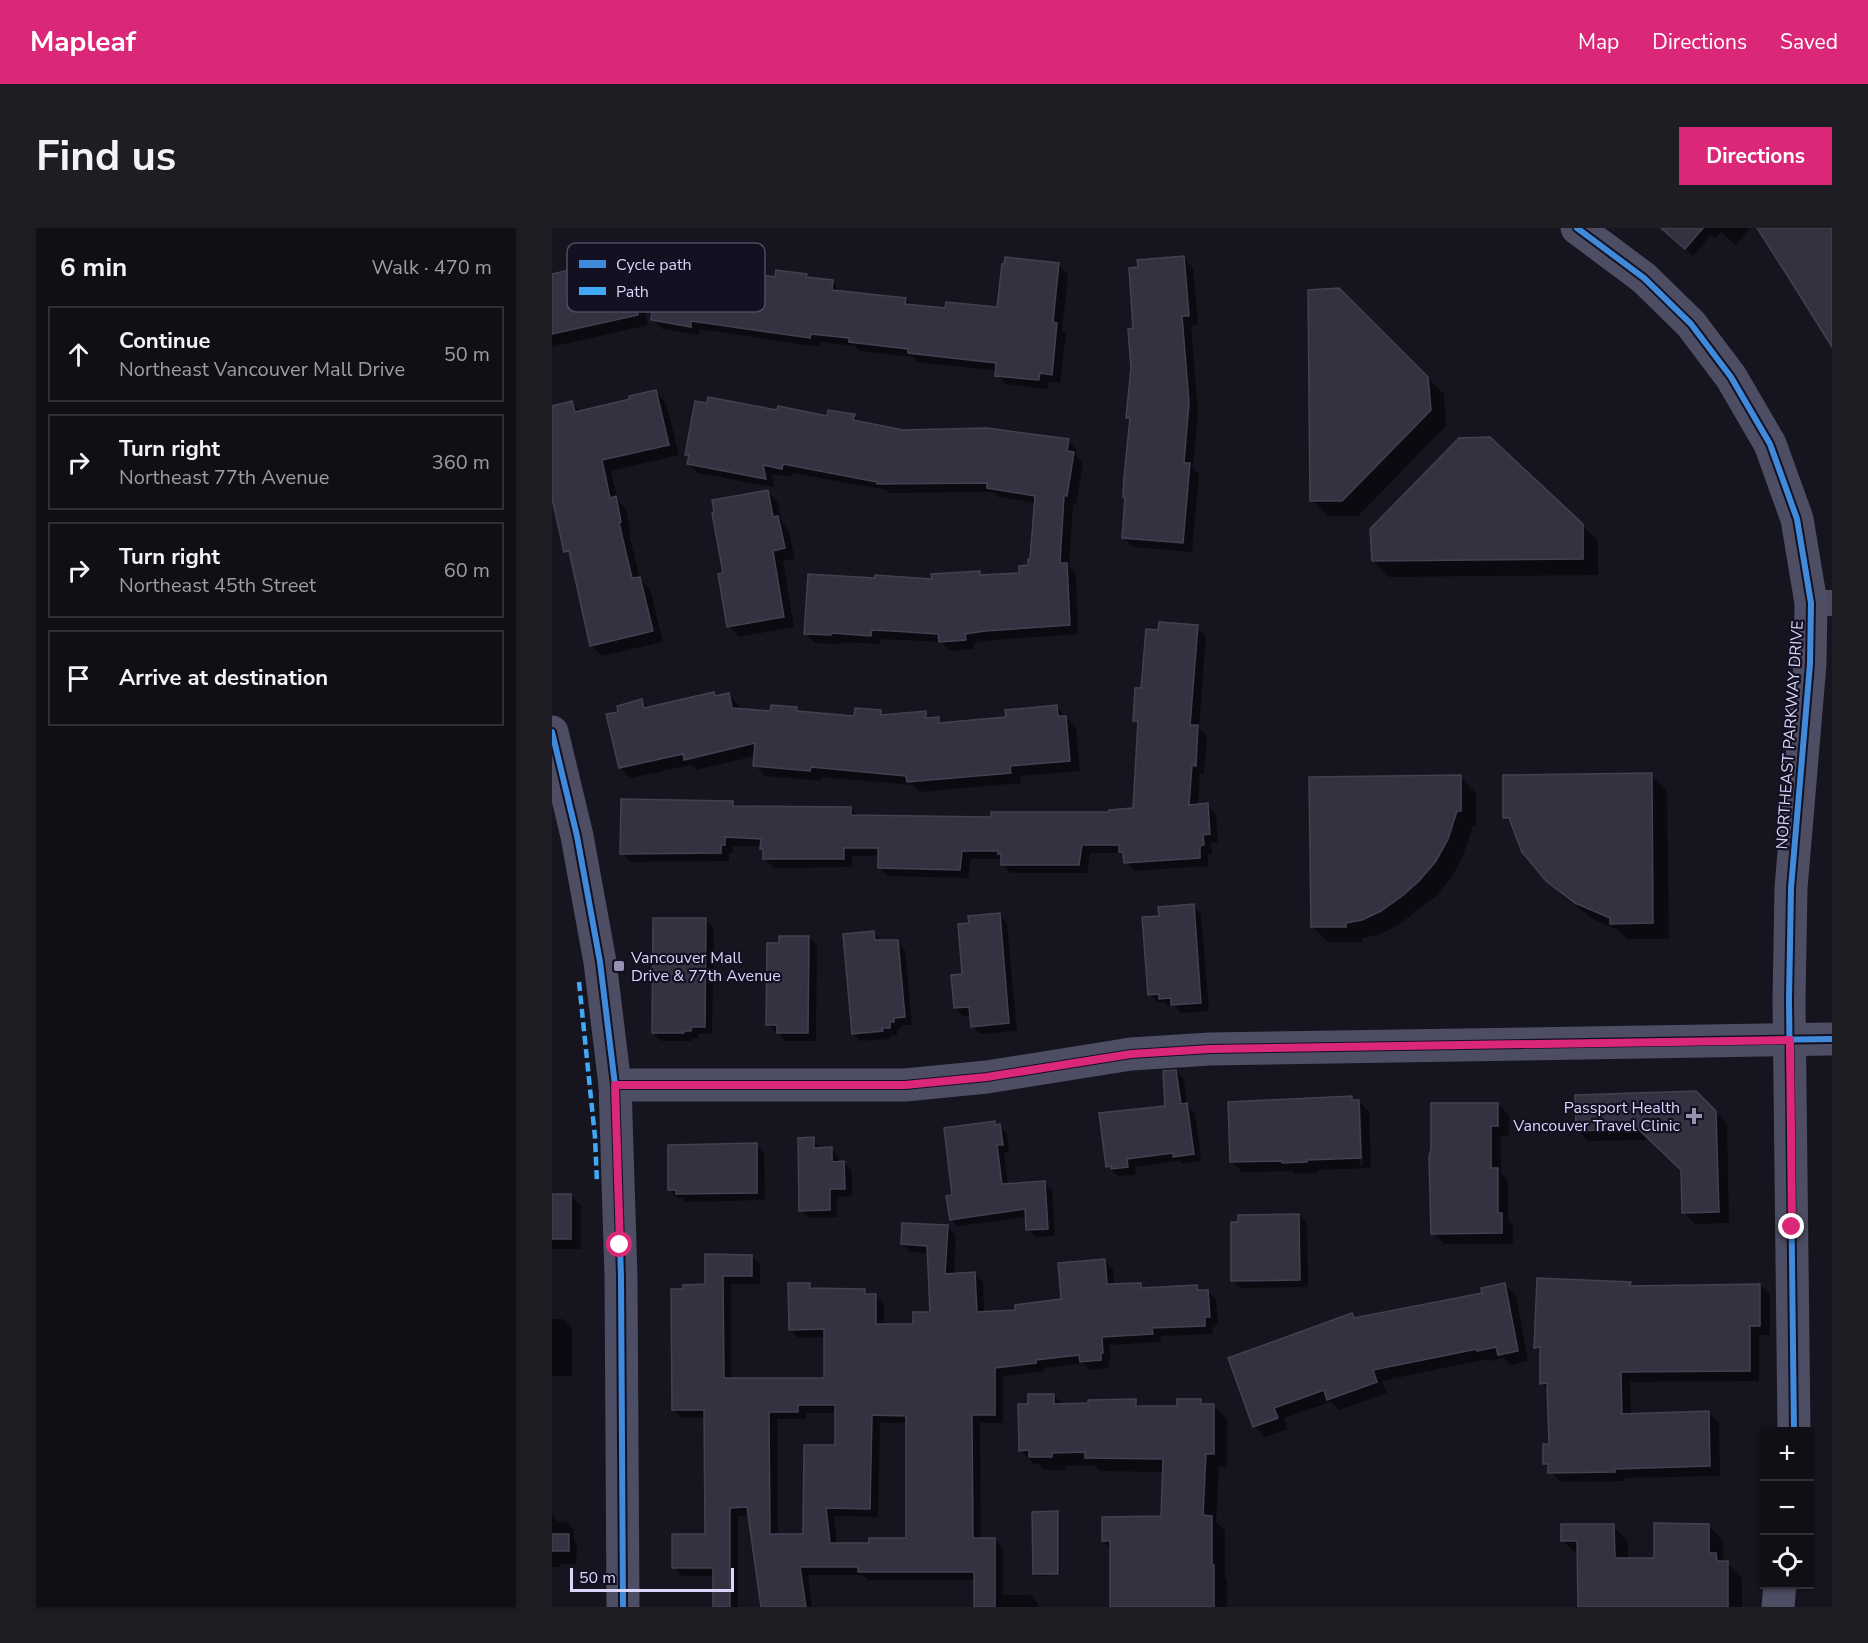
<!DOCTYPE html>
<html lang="en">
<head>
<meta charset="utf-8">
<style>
	:root { --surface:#100f16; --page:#1e1d23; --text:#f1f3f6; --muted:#9c9ca1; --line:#302f35; --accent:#db2777 }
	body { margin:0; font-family:"Nunito Sans",sans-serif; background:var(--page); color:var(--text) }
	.controls { position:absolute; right:18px; bottom:18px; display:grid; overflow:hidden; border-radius:0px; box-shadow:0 2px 4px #0004 }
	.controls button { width:54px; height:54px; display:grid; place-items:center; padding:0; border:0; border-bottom:2px solid var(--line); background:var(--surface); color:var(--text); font:30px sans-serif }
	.scale { position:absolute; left:18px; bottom:15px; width:164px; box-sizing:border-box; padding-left:6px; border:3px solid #d9d5fb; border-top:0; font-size:16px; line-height:21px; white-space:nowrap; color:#d9d5fb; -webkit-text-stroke:4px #131022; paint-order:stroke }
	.stop { position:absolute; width:18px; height:18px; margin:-14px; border:4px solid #db2777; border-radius:50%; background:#fff }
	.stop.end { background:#db2777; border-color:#fff; box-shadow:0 2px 6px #0008 }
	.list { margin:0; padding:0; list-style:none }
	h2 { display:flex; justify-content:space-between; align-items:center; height:78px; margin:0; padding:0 24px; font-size:26px }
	h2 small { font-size:20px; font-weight:400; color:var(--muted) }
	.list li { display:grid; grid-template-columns:39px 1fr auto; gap:18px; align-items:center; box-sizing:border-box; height:96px; margin:0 12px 12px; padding:0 12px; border:2px solid var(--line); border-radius:0px }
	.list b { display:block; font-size:22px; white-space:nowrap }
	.list p { margin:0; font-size:20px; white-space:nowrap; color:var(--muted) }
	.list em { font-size:20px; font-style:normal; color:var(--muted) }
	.icon { flex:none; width:33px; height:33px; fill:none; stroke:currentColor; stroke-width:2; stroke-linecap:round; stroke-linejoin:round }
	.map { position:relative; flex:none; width:1280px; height:1379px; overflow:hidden; border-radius:0px }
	header { display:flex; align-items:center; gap:36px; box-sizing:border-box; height:84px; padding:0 30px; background:var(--accent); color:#fff }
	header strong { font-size:28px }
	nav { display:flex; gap:33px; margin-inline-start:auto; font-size:21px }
	.intro { display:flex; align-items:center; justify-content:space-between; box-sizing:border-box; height:144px; padding:0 36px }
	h1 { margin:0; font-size:42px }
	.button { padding:15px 27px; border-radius:0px; background:var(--accent); color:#fff; font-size:21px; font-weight:700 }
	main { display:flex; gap:36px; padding:0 36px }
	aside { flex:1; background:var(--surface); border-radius:0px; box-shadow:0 2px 4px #0004 }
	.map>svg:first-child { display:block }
	.shadow { fill:#0007; fill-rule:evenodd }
	.building { fill:#343240; stroke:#434051; stroke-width:1.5; fill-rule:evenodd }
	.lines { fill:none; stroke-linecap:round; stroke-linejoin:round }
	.street { stroke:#4b4a5e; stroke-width:26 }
	.secondary { stroke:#4d4d64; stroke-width:33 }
	.quiet { stroke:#3fa9f5; stroke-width:4.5; stroke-dasharray:9 4.5; stroke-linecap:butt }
	.cycleway-casing { stroke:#131022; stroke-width:10 }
	.cycleway { stroke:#408adc; stroke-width:6 }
	.route { stroke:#db2777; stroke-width:8 }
	.poi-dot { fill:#9591ae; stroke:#131022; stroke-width:2 }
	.labels { text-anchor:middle; stroke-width:4.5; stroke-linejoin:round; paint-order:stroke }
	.street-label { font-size:16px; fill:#d9d5fb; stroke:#131022 }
	.poi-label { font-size:16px; fill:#d9d5fb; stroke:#131022; text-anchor:start }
	.key { fill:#131022; stroke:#4e4b63; stroke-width:1.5 }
	.key-label { font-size:16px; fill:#d9d5fb }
</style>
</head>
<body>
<header>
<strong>Mapleaf</strong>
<nav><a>Map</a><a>Directions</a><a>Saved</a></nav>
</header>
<div class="intro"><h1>Find us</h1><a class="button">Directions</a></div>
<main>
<aside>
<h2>6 min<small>Walk · 470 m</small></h2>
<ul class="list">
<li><svg class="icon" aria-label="ahead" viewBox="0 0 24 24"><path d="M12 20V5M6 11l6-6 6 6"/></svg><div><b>Continue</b><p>Northeast Vancouver Mall Drive</p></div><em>50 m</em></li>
<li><svg class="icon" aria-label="right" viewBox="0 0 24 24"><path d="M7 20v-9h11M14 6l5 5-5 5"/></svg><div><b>Turn right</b><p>Northeast 77th Avenue</p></div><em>360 m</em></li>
<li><svg class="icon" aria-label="right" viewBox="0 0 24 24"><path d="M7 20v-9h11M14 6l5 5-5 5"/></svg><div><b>Turn right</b><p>Northeast 45th Street</p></div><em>60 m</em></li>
<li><svg class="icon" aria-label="arrive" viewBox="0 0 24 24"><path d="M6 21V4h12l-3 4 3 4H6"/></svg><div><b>Arrive at destination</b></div></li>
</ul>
</aside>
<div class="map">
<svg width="1280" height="1379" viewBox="0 0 1280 1379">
	<rect width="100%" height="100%" fill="#16141e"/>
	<g class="shadow">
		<polygon points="1123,0 1198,0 1184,17 1169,4 1163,11 1159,7 1141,28 1126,14"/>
		<polygon points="71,27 81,38 96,97 0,119 0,48"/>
		<polygon points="632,30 641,40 646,97 639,97 646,185 641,240 647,246 640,324 581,319 571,309 579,193 576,189 583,102"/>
		<polygon points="506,36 516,46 510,102 514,106 508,155 496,154 496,161 454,156 445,147 445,143 366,134 361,129 308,123 303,118 268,114 267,119 148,101 147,107 110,101 101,92 225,50 254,47 258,51 280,54 289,65 353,71 360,78 395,81 446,81"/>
		<polygon points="787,62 892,166 894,198 806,288 776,288 760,272"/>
		<polygon points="104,164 114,175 127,227 59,243 66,273 74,281 79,305 77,305 88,351 98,361 111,414 50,428 39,417 20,329 14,323 0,263 0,179 20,175 29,184 80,172"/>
		<polygon points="226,184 276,190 302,188 309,195 351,203 516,213 525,222 524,228 531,235 524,276 521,276 517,338 524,345 526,406 443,412 422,415 422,421 398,423 389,414 350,412 328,411 328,416 288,414 288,416 263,415 253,405 381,353 428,344 432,349 469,346 477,338 484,275 446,269 441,264 336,265 334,262 240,245 239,249 220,246 222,259 146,245 137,236 138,230 135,226"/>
		<polygon points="216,264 226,275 230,295 236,301 243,331 231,333 242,399 187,409 177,398 173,346"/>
		<polygon points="1030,297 1046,313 1046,347 837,349 821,333"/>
		<polygon points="645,399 654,408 647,500 655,508 652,546 648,545 646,577 655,577 664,586 666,614 659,615 660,626 656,626 656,638 582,643 574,634 573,628 570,625 538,625 535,645 459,645 450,636 450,631 419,631 416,650 336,648 327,640 327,628 300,628 300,639 222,640 213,631 213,623 210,618 181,618 181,625 177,625 177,633 78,634 70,625 181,575 186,580 299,581 307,589 440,590 559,586 583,582 588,497 582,492 607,403"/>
		<polygon points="162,465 165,469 176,466 187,477 188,482 219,485 245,481 248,485 304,490 329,484 333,488 373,485 379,491 386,491 391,496 455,490 505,479 524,500 528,543 468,548 469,555 367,564 361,557 269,549 269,553 213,548 203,537 203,528 144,542 139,537 79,550 68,540 68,485 90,473 97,480"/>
		<polygon points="1099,547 1115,563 1117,711 1075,711 1066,702 1041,691 1011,668 995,652 963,599 953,590"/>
		<polygon points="908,549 924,565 924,598 921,598 911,628 900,649 883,669 845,698 826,707 810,710 810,714 776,714 760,698"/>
		<polygon points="641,678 649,686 657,783 629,785 622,778 617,778 612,774 605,774 597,766 608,689"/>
		<polygon points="447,687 455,695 465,803 428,806 420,798 419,787 411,788 403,780 412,747 418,696"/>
		<polygon points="154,692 162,700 160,806 146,806 146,811 140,811 140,813 109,813 101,805"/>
		<polygon points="322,705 330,714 345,714 353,722 360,797 349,797 349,801 345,802 345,807 338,808 338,811 309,813 301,805"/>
		<polygon points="257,709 265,717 264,813 234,813 216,797 228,717"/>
		<polygon points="624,843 632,852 635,878 643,885 649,933 631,936 628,933 583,939 584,947 568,948 563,946 555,938 615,879"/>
		<polygon points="1144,865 1175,895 1177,995 1143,996 1132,985 1131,942 1098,912 1036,913 1026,902"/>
		<path d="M800,870l3,3h3l11,11 2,56 -54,2v3l-22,1 -3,-3 -50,1 -11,-11zM806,879h3l2,58 -3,1z"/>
		<polygon points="946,876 957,887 957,908 949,908 949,945 956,952 956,992 961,997 961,1016 892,1016 881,1005"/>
		<polygon points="442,895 455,905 457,924 452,925 456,957 492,955 500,962 503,1008 483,1009 476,1001 475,989 406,998 399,991 401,968"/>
		<polygon points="261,911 269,921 279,921 287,929 287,935 292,935 300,943 300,968 285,969 285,989 257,990 249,982"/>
		<polygon points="204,917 212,925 213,972 134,974 130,970 126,970 118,962"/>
		<polygon points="0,967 18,967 29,978 29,1021 0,1021"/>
		<polygon points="747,987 755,995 756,1059 689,1060 681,1052"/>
		<path d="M395,998l9,9 -2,40 20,-1 9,8 1,31 33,-2 46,-11 41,-39 9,8 1,16h26l5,4 52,-3 5,5h6l8,9 2,25h-6l1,9 -53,2 1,6 -52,3 2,16h-3l1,7 -19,2 -7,-7 -39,5v3l-41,5v47h-23l1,117h14l8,8v47h27l8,8v4h-63v-27h-107l-6,-5h-54l4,32h-49l-13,-92 -12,1v91h-24v-31h-32l-8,-9 32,-31 -1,-118h-23l-8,-8 32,-124 46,-30 8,9v19h-29v95h94v-42l-26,1 -9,-9 20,-45 5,6h49l6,5h5l9,9v21h30l18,-11 -3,-61 -18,-1 -9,-8zM254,1185h30v34l-31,89h-27l-1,-117h29zM328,1195h27l1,117 -38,5h-33l-3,-29 44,1z"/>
		<polygon points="1078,1055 1082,1059 1208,1057 1218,1067 1218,1107 1207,1107 1207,1153 1078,1154 1079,1187 1157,1185 1167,1195 1168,1248 1072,1250 1072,1253 1008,1254 993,1236 998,1217 997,1162 990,1155 989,1125 984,1119"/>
		<polygon points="953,1057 964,1068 976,1133 958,1137 952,1130 938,1133 935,1131 830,1153 835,1165 787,1182 779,1174 732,1190 736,1201 713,1209 702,1198 800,1087 804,1091 932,1066"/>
		<polygon points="0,1091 11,1091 20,1100 20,1148 0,1148"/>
		<polygon points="501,1167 512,1177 583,1173 591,1180 627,1180 648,1172 654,1178 662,1178 675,1191 675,1239 667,1239 664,1294 673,1303 673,1350 675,1352 675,1379 560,1379 559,1321 551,1313 610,1290 612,1244 548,1243 542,1237 513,1238 513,1242 492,1242 486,1236 482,1236 468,1222 477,1177"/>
		<polygon points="505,1285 508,1287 508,1347 484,1348 482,1345"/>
		<polygon points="0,1287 7,1294 14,1294 22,1302 22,1313 25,1316 24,1336 8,1336 8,1339 0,1339"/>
		<polygon points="1156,1297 1171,1312 1171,1334 1175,1335 1190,1350 1190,1379 1027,1379 1027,1327 1010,1313 1061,1298 1076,1313 1076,1331 1104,1331"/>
	</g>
	<g class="building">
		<polygon points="1109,0 1151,0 1133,21"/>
		<polygon points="1205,0 1280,0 1280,119 1242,58"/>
		<polygon points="71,25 86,87 0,106 0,46 18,42 17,39"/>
		<polygon points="632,28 637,88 630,88 637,175 632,235 638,235 631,315 570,310 573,270 571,269 572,250 578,190 574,190 579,140 576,101 581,100 577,40 586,39 585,32"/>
		<polygon points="453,29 507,35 501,94 505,95 500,147 488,145 487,152 443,148 444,135 356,125 356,121 297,114 297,110 259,106 258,110 139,93 139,99 99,92 105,38 133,41 134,36 223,49 224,42 255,46 254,49 281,52 280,62 354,70 353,76 393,80 394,74 445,79 450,36 452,36"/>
		<polygon points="787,60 876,149 879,182 790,273 758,273 756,62"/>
		<polygon points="104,162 117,217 50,232 58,270 64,268 69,294 67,295 80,350 88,349 101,403 38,418 17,323 12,324 0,270 0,178 20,173 23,184 78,171 77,168"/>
		<polygon points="156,169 225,182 226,178 275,188 276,182 303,186 301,192 351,202 435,200 517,211 515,223 522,224 515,268 512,267 508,335 515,335 518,397 433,403 413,406 414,412 387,414 386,406 340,403 320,402 319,408 280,405 279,407 252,406 256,346 323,350 323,347 380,351 379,346 428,343 428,347 467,345 467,338 476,337 476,331 478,331 483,268 435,260 435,255 325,256 325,254 231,236 230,241 211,237 214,251 135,236 137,227 133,227 143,173 155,175"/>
		<polygon points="938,209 1031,296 1031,331 820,333 818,301 907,210"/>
		<polygon points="216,262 221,289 226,288 233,320 221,323 232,389 175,399 166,346 171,345 160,285 162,284 160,272"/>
		<polygon points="607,394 646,397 638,497 646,497 644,538 640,537 637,577 656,575 658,606 651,607 652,617 648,618 648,630 572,635 571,624 567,624 567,617 530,617 527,637 449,637 449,626 446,626 446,623 410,623 408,642 326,640 326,620 292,620 292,631 211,631 211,621 208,621 209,611 173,609 173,617 169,617 169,625 68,626 69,571 181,573 181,578 299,579 299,587 439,589 439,584 557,584 557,582 581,580 586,493 581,493 583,460 589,460 594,401 606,402"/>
		<polygon points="162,464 163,468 177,465 180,480 218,483 219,477 245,479 245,483 302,488 303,480 329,482 329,487 374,483 374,490 387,489 387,495 454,489 453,482 505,477 506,488 514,488 518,533 458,538 459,545 355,554 354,548 259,539 258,543 201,538 203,515 132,532 131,526 67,540 54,486 66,484 65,478 90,471 92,480"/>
		<polygon points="1100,545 1101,695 1058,696 1058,690 1023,675 994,653 970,624 957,590 951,590 951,547"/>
		<polygon points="909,547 909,583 905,583 896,611 884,633 867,653 850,668 829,683 810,692 794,695 794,699 759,699 757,549"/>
		<polygon points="642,676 649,775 619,777 619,770 607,771 607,766 596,767 590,689 607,688 606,679"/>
		<polygon points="448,685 457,795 419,799 417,779 402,780 399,747 410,746 406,696 417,695 416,688"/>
		<polygon points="101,690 154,690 153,799 139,799 139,803 132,803 132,805 100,805"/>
		<polygon points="322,703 323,712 346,712 353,789 342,790 342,794 338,794 338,800 330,800 331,803 300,806 291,706"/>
		<polygon points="227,708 257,708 256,805 225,805 225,797 214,797 215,715 227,715"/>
		<polygon points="624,842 629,876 635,875 642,926 621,929 621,925 575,931 576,939 559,941 559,938 554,939 547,885 613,878 611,843"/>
		<polygon points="1144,863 1164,883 1167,984 1130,985 1129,942 1086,901 1024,903 1023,867"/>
		<polygon points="800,868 800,872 807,872 809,930 755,932 755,934 730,935 730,933 678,934 676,874"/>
		<polygon points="879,875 946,875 946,898 939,898 939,940 946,940 946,985 950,985 950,1005 879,1006 877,929 879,921"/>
		<polygon points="443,893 443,897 448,896 451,917 445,917 450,956 493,953 496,1001 474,1002 473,981 398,992 394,968 400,967 392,900"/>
		<polygon points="262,909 262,920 280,919 280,934 292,933 293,961 278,961 278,982 247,983 246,910"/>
		<polygon points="205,915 205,965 124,966 124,962 116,962 116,917"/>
		<rect x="0" y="966" width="19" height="45"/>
		<polygon points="747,986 748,1052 679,1053 679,994 686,994 686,987"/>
		<path d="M350,995l46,2 -3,49 30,-2 2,40 38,-2v-5l46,-6 -3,-36 47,-4 2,25 34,-1v5l56,-3 1,5h10l2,27h-5v9l-53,2 1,6 -51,3 1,16h-2v7l-21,2 -1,-7 -43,5v3l-41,5v47h-23l1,123h22v69h-21v-35h-116v-5h-58l6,40h-45l-14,-100 -17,1v99h-17v-39h-41v-34h33l-1,-124h-32l-1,-121h12v-4l22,-1v-30l47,1v21h-29l1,102h100v-49l-35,1 -1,-47h22v5l55,1v5h11v30h37v-12h17l-3,-66 -26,-2zM246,1177h37v40h-31l-1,89h-33l-1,-122h29zM320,1187l34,1v122h-37v5h-39l-4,-35 44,1z"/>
		<polygon points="985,1050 1079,1054 1078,1058 1208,1056 1208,1098 1198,1098 1198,1143 1069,1144 1070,1186 1157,1183 1158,1238 1063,1241 1063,1244 996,1245 996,1236 991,1236 991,1216 997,1216 995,1155 988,1156 988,1119 982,1120"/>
		<polygon points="953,1055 966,1123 946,1127 944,1119 925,1123 925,1121 821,1142 825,1154 775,1172 772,1162 722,1180 726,1190 701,1199 676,1130 800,1085 802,1090 930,1065 929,1060"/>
		<polygon points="476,1166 502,1166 502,1176 536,1175 536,1172 584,1171 584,1178 625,1178 625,1171 649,1171 649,1176 662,1176 662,1226 654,1226 651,1287 660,1288 660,1337 662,1337 662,1379 558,1379 558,1313 550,1313 550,1289 609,1288 611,1231 533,1230 533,1224 500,1225 500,1229 477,1229 477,1222 467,1223 466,1176 476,1176"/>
		<polygon points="506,1283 506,1346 481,1346 480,1284"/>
		<polygon points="1102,1295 1157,1296 1157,1325 1164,1325 1165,1333 1176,1333 1176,1379 1026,1379 1025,1313 1009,1313 1009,1296 1062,1296 1063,1330 1102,1330"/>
		<rect x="0" y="1306" width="17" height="17"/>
	</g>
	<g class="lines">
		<polyline class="street" points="1259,375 1280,375"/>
		<g class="secondary">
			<polyline points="1025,0 1092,50 1139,96 1179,149 1218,216 1245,291 1259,375 1258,436 1239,660 1237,772 1242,1204"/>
			<polyline points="0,504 25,608 48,734 63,857 69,1049 71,1379"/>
			<polyline points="63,857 353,857 435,849 579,826 658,821 1280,811"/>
			<polyline points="1226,1379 1228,1356"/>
		</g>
		<polyline class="quiet" points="27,754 43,909 45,955"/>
		<g class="cycleway-casing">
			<g id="cycleway">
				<polyline points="1025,0 1092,50 1139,96 1179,149 1218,216 1245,291 1259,375 1258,436 1239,660 1237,772 1242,1204"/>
				<polyline points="0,504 25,608 48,734 63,857 69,1049 71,1379"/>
				<polyline points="63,857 353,857 435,849 579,826 658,821 1280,811"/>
			</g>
		</g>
		<use href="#cycleway" class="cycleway"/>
	</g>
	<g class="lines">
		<polyline class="route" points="68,1017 63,857 353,857 435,849 579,826 658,821 1238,812 1240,999"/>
	</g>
	<g class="poi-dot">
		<rect x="61" y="732" width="12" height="12" rx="3"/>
		<path d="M1139 879h6v6h6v6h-6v6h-6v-6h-6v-6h6z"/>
	</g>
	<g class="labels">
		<g class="street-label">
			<text transform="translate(1237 507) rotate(-86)" y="6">NORTHEAST PARKWAY DRIVE</text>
		</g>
		<g class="poi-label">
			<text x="79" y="735">Vancouver Mall<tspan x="79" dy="18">Drive &amp; 77th Avenue</tspan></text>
			<text x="1128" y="885" text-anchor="end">Passport Health<tspan x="1128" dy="18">Vancouver Travel Clinic</tspan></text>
		</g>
	</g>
	<rect x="15" y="15" width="198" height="69" rx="9" class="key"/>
	<rect x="27" y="32" width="27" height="8" fill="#408adc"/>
	<rect x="27" y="59" width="27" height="8" fill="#3fa9f5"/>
	<g class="key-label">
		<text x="64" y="42">Cycle path</text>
		<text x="64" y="69">Path</text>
	</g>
</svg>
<div class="controls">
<button>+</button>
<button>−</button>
<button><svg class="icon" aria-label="locate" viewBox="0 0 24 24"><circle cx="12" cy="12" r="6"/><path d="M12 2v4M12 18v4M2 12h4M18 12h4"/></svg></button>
</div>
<div class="scale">50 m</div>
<div class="stop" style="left:68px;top:1017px"></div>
<div class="stop end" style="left:1240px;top:999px"></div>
</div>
</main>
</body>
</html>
